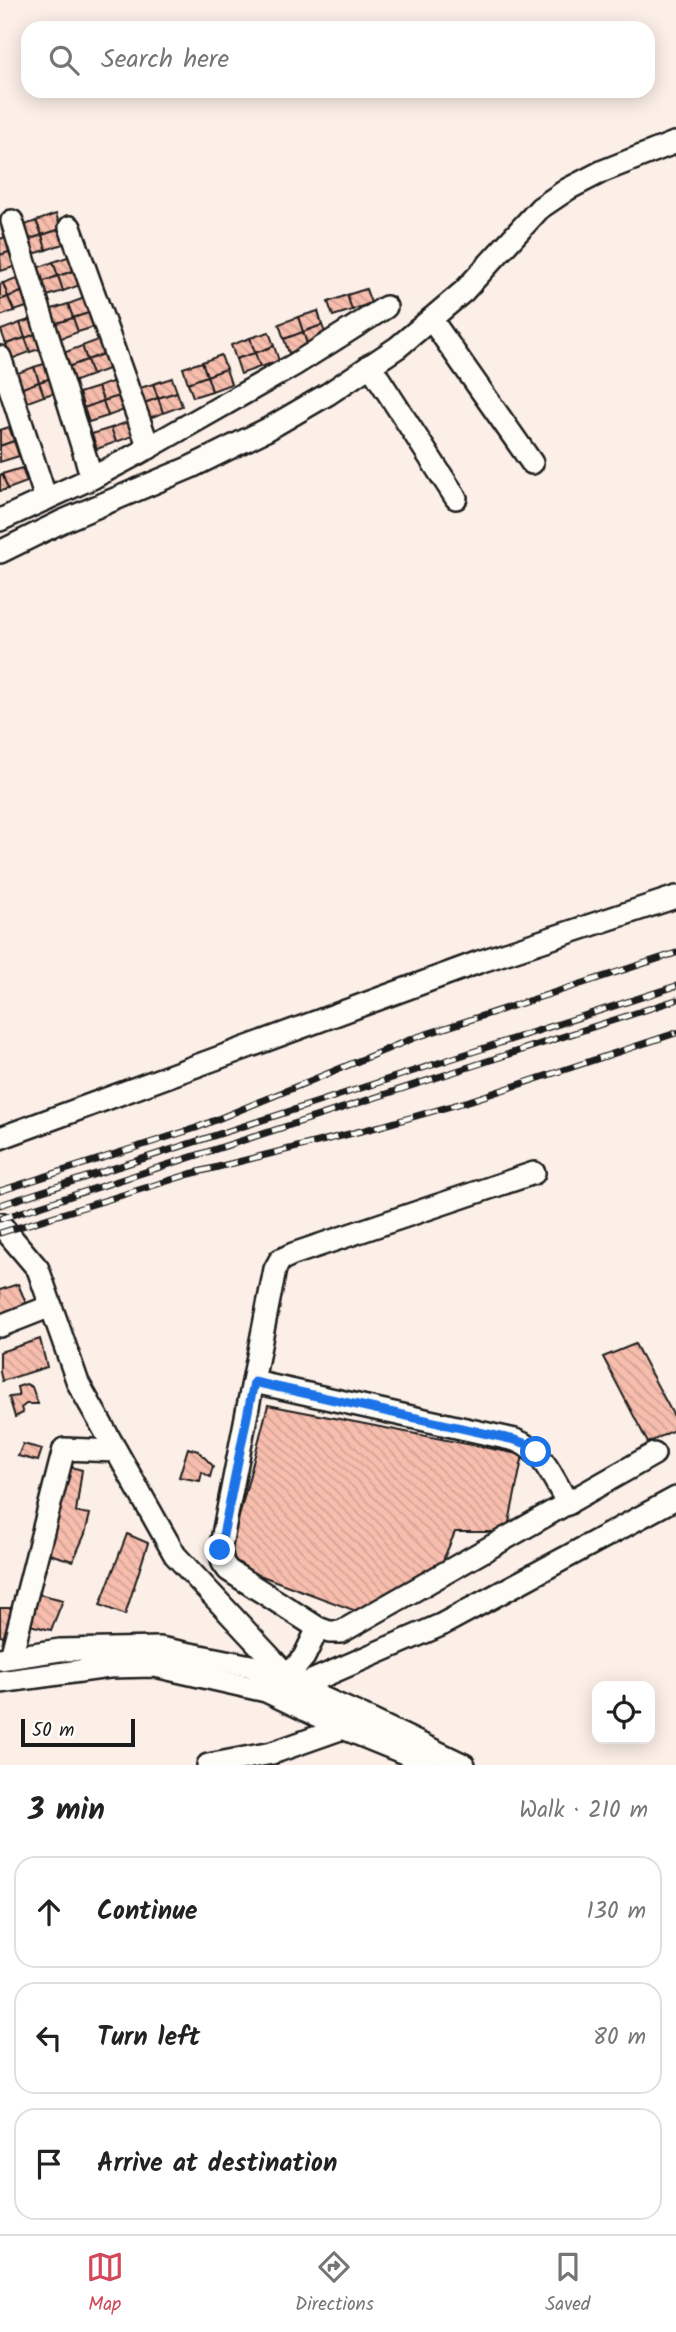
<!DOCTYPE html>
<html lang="en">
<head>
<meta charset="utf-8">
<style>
	:root { --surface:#fff; --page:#f2f2f2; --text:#222; --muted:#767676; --line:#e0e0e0; --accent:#d1495b }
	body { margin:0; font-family:Kalam,sans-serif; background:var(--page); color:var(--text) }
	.controls { position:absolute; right:21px; bottom:21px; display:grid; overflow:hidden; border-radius:14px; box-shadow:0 4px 18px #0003 }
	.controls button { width:63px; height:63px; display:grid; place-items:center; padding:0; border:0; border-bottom:2px solid var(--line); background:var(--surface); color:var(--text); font:35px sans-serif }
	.scale { position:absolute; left:21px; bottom:18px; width:114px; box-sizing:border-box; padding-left:7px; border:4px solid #1c1c1c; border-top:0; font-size:19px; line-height:24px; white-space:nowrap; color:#1c1c1c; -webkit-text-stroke:5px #fdfcf7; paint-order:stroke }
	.stop { position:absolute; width:21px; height:21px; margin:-16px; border:5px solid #1a73e8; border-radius:50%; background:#fff }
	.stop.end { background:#1a73e8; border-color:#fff; box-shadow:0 2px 7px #0008 }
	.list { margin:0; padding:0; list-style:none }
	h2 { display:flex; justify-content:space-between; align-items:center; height:91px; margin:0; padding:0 28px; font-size:30px }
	h2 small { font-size:23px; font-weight:400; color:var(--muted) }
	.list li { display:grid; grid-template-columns:46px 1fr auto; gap:21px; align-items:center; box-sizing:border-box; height:112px; margin:0 14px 14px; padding:0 14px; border:2px solid var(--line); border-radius:21px }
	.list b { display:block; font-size:26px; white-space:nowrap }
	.list em { font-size:23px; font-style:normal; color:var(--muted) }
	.icon { flex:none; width:38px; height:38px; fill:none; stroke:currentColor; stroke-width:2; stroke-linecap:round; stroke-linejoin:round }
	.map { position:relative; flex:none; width:676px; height:1765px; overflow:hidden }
	.search { position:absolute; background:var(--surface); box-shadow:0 4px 18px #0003; left:21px; right:21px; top:21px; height:77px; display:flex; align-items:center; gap:18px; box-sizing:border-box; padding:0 24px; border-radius:21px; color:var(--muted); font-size:26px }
	.sheet { height:469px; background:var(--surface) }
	nav { display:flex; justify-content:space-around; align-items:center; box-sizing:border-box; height:98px; border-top:2px solid var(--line); background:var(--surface); font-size:19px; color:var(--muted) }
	nav a { display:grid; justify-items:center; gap:4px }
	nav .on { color:var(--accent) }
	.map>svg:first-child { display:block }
	.building { fill:url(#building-back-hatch); stroke:#1c1c1c; stroke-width:2 }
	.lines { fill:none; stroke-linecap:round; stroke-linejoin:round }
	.minor-casing { stroke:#1c1c1c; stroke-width:26 }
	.minor { stroke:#fdfcf7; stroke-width:21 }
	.rail-casing { stroke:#1c1c1c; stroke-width:7 }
	.rail { stroke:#fdfcf7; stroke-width:4.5; stroke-dasharray:13; stroke-linecap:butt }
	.route { stroke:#1a73e8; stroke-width:9 }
</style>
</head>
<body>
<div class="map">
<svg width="676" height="1765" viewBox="0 0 676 1765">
	<defs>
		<pattern id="building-back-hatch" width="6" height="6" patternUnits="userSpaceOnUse" patternTransform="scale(1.75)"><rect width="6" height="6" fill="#f7bdad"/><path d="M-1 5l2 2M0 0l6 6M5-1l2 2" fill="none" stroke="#d3a294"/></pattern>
	</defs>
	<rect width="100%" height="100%" fill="#fcefe8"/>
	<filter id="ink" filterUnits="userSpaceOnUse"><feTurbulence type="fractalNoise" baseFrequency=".0143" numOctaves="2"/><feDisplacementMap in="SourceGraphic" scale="14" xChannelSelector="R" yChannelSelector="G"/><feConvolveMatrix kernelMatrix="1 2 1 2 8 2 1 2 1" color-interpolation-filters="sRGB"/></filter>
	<g filter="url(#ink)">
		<g class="building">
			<polygon points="56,214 61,229 42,235 36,221"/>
			<polygon points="36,221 42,235 22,242 17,228"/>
			<polygon points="61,229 66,243 46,250 42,235"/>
			<polygon points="10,235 15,250 0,255 0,239"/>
			<polygon points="42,235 46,250 27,256 22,242"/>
			<polygon points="15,250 20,265 1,271 0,255"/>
			<polygon points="73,255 77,270 58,276 53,262"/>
			<polygon points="53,262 58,276 39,283 34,269"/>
			<polygon points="77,270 83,284 63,291 58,276"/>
			<polygon points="22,276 27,290 8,297 3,283"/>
			<polygon points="58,276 63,291 44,297 39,283"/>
			<polygon points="3,283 8,297 0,300 0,284"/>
			<polygon points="366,289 371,303 352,310 347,295"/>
			<polygon points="27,290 33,305 14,311 8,297"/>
			<polygon points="347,295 352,310 333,316 328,302"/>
			<polygon points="8,297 14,311 0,316 0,300"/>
			<polygon points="87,297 92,312 73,318 68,304"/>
			<polygon points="68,304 73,318 54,324 49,310"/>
			<polygon points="318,311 322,325 303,332 298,317"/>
			<polygon points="92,312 97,326 78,332 73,318"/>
			<polygon points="39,317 44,331 25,338 20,323"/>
			<polygon points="298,317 303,332 284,339 279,324"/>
			<polygon points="73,318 78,332 59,339 54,324"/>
			<polygon points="20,323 25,338 6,344 1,330"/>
			<polygon points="322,325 328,340 308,347 303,332"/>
			<polygon points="44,331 49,346 30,352 25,338"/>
			<polygon points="269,332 274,346 255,353 250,338"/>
			<polygon points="303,332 308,347 289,353 284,339"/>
			<polygon points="25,338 30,352 11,359 6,344"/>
			<polygon points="250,338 255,353 236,359 231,345"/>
			<polygon points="101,339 106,353 87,360 82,346"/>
			<polygon points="82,346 87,360 68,367 63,353"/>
			<polygon points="274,346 279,361 260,367 255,353"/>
			<polygon points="106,353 111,368 92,375 87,360"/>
			<polygon points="255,353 260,367 241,374 236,359"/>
			<polygon points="221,355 226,369 207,376 202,362"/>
			<polygon points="87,360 92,375 73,382 68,367"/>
			<polygon points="54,361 59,376 39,382 34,367"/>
			<polygon points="202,362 207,376 188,383 183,368"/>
			<polygon points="34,367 39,382 20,389 15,374"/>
			<polygon points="226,369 231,384 212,391 207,376"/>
			<polygon points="59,376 63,390 44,396 39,382"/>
			<polygon points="207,376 212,391 193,397 188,383"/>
			<polygon points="172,378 177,392 158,398 153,384"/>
			<polygon points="117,380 122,395 103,401 98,387"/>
			<polygon points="39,382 44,396 25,403 20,389"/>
			<polygon points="153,384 158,398 139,405 134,390"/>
			<polygon points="98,387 103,401 84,408 79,393"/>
			<polygon points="177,392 182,406 163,413 158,398"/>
			<polygon points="123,395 127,409 108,416 103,401"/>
			<polygon points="158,398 163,413 144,420 139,405"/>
			<polygon points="103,401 108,416 89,422 84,408"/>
			<polygon points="130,421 135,435 116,442 111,428"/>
			<polygon points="9,427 14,441 0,446 0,430"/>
			<polygon points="111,428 116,442 97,449 92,434"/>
			<polygon points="14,441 19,456 0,462 0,446"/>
			<polygon points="22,468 27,482 8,489 2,474"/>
			<polygon points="2,474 8,489 0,491 0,475"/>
			<polygon points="18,1284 29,1310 0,1321 0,1290"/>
			<polygon points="40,1339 47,1367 2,1381 0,1372 0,1352"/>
			<polygon points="635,1344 676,1420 676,1429 648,1443 603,1357"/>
			<polygon points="26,1384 32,1387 38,1404 26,1404 21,1408 23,1413 15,1417 9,1397 19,1396 17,1387"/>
			<polygon points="268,1405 523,1455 507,1532 455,1532 439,1570 356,1611 227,1563"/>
			<polygon points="23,1444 42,1449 38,1461 18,1456"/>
			<polygon points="188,1448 198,1451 213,1466 210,1477 202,1472 200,1481 179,1477"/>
			<polygon points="68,1466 82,1470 76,1512 90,1514 85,1534 73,1561 42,1552"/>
			<polygon points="127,1534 148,1543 125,1615 100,1605"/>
			<polygon points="30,1592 63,1600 51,1630 25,1624"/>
			<polygon points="0,1608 14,1608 8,1638 0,1636"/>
		</g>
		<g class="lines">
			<g class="minor-casing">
				<g id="minor">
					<polyline points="12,221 92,478"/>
					<polyline points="70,227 149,448"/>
					<polyline points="431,319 532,463"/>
					<polyline points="0,357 46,499"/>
					<polyline points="370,365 456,498"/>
					<polyline points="0,520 92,478 139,453 294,365 386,307"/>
					<polyline points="0,552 63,521 191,467 268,429 328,394 398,347 464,291 540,208 568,189 603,171 674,143"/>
					<polyline points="0,1138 479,962 676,897"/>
					<polyline points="534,1173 293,1254 280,1260 275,1269 220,1550 223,1563 228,1570 318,1628 329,1632 341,1632 654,1454"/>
					<polyline points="0,1224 38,1269 78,1383 175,1555 298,1687 441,1625 676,1498"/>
					<polyline points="0,1326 51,1306"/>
					<path d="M254,1382l261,58c28,10 39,40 53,64"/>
					<polyline points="11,1657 64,1449 116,1451"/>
					<polyline points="0,1659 60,1650 160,1648 251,1666 354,1712 464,1765"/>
					<polyline points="288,1676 304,1657 318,1628"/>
					<polyline points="0,1682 109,1667 155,1666 266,1691 343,1728 424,1761"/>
					<polyline points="208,1765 272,1753 343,1728"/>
				</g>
			</g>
			<use href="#minor" class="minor"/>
			<g class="rail-casing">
				<g id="rail">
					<polyline points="0,1191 196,1128 414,1038 676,953"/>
					<polyline points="0,1205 676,986"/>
					<polyline points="0,1219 676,1000"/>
					<polyline points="0,1233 190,1174 381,1126 469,1101 676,1033"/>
				</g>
			</g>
			<use href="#rail" class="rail"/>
		</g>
	</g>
	<g class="lines" filter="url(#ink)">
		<polyline class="route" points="220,1550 254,1382 515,1440 527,1444 536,1452"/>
	</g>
</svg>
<div class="controls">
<button><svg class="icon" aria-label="locate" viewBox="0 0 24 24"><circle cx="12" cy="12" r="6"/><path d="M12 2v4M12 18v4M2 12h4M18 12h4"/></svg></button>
</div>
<div class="scale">50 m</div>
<div class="stop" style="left:536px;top:1452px"></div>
<div class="stop end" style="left:220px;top:1550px"></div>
<div class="search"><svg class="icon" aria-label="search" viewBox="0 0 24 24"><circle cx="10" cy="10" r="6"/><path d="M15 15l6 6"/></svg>Search here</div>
</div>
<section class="sheet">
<h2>3 min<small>Walk · 210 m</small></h2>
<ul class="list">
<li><svg class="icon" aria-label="ahead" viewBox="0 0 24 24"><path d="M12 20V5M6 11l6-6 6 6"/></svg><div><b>Continue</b></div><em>130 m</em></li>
<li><svg class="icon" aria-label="left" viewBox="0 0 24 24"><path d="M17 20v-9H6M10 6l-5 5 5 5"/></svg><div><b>Turn left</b></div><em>80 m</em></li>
<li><svg class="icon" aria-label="arrive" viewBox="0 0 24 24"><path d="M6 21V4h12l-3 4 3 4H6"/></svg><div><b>Arrive at destination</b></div></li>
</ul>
</section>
<nav>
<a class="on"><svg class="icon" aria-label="map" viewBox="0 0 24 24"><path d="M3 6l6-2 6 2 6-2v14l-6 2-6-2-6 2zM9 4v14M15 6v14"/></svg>Map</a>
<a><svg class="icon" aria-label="directions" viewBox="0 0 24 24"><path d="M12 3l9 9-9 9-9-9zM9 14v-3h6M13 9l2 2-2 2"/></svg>Directions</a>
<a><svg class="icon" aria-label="saved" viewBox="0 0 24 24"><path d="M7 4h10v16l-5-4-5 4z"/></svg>Saved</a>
</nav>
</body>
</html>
